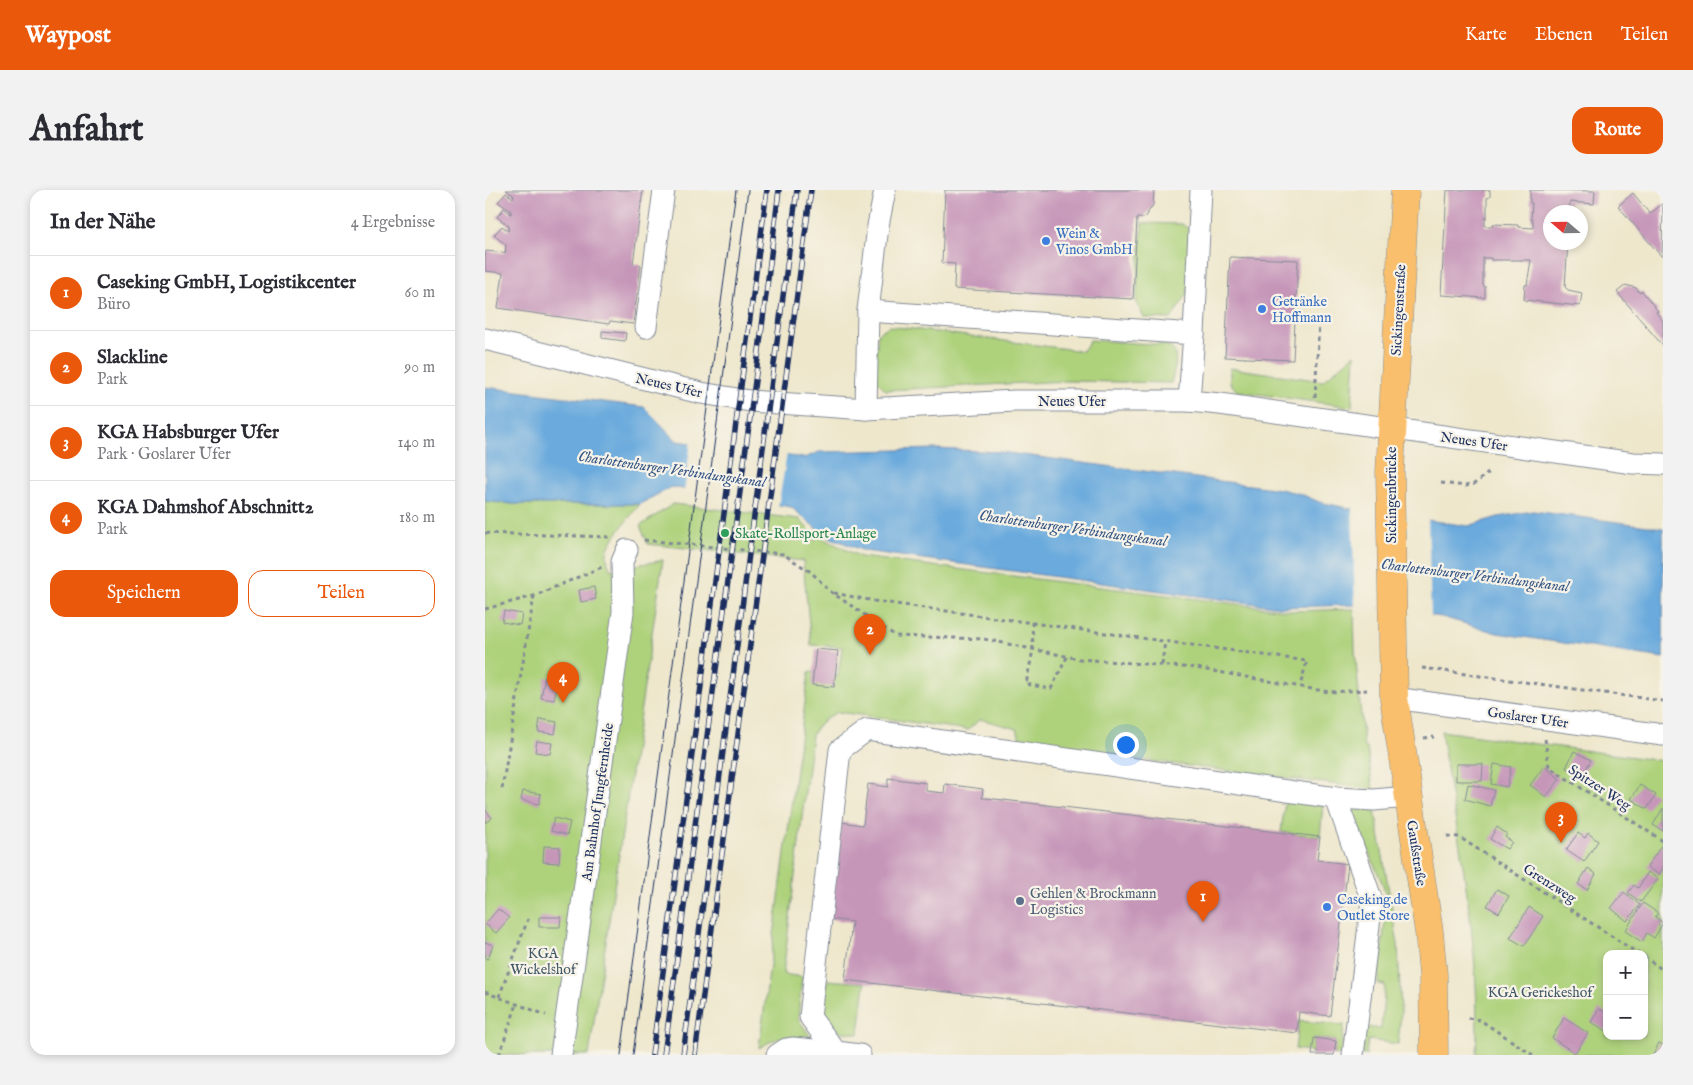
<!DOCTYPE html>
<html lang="de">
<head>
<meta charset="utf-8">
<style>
	:root { --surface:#fff; --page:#f2f2f3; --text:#2b2b33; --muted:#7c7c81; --line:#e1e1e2; --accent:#ea580c }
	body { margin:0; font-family:"IM FELL English",serif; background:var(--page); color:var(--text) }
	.controls { position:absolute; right:15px; bottom:15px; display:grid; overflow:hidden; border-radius:10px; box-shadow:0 2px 8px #0003 }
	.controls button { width:45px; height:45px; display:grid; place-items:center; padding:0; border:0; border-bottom:1px solid var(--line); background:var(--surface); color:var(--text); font:25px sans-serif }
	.compass { position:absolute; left:1058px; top:15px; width:45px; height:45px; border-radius:50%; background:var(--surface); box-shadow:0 2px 8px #0003; rotate:290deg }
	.you { position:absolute; left:640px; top:554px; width:18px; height:18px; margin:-12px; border:4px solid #fff; border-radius:50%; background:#1a73e8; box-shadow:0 0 0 8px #1a73e833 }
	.badge { display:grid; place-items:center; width:32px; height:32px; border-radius:50%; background:var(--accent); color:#fff; font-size:16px; font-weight:700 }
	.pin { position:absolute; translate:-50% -41px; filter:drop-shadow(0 1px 2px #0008) }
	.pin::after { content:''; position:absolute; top:26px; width:18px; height:15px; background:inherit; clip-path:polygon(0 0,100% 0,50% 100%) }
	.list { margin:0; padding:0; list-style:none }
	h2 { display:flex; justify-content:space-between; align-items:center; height:65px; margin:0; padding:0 20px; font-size:21px }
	h2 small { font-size:16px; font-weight:400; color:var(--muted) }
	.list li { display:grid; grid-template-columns:32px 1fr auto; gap:15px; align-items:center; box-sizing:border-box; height:75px; padding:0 20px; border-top:1px solid var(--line) }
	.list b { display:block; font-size:19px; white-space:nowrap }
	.list p { margin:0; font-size:16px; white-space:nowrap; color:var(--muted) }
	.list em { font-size:16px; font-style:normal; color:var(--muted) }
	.actions { display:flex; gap:10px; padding:15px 20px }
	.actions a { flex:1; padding:11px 0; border:1px solid var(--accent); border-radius:15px; text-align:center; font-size:18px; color:var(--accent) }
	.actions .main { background:var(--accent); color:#fff }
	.map { position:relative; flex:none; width:1178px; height:865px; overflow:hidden; border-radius:15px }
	header { display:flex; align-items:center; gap:30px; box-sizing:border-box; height:70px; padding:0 25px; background:var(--accent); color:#fff }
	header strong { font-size:24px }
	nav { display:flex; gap:28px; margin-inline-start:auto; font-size:18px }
	.intro { display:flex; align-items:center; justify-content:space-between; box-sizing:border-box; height:120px; padding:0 30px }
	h1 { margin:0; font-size:35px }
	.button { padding:12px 22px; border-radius:15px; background:var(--accent); color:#fff; font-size:18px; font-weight:700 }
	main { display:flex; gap:30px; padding:0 30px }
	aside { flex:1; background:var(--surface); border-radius:15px; box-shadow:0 2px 8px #0003 }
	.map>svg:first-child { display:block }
	.green { fill:#aed27c; stroke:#64806d; fill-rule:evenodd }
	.water { fill:#6baadd; stroke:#436c9e }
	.pier { fill:#eee7cc }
	.building { fill:#c696b9 }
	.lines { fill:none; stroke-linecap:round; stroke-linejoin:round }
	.minor-casing { stroke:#848b95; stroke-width:23 }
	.major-casing { stroke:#848b95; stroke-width:29 }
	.path { stroke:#848b95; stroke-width:3; stroke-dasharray:4 4; stroke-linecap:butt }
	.minor { stroke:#fff; stroke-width:21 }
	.major { stroke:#f9bf6c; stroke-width:28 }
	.tram { stroke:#1b2f5e; stroke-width:1 }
	.rail-casing { stroke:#1b2f5e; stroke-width:5.5 }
	.rail { stroke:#f7f3e8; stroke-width:4; stroke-dasharray:11; stroke-linecap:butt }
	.shop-dot { fill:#3f7fe0; stroke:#f7f3e8; stroke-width:2 }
	.leisure-dot { fill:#2e9e5b; stroke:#f7f3e8; stroke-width:2 }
	.service-dot { fill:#5c6f8a; stroke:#f7f3e8; stroke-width:2 }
	.labels { text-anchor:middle; stroke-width:4.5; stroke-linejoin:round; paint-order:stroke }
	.shop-label { font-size:14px; fill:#366cbe; stroke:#f7f3e8; text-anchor:start }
	.street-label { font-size:14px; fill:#1b2f5e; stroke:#f7f3e8 }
	.leisure-label { font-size:14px; fill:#27864d; stroke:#f7f3e8; text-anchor:start }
	.service-label { font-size:14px; fill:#4e5e75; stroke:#f7f3e8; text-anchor:start }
	.park-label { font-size:14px; fill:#405866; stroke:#f7f3e8 }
	.water-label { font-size:15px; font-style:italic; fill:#335484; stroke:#f7f3e8 }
</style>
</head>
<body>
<header>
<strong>Waypost</strong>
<nav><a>Karte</a><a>Ebenen</a><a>Teilen</a></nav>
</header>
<div class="intro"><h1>Anfahrt</h1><a class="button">Route</a></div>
<main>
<aside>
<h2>In der Nähe<small>4 Ergebnisse</small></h2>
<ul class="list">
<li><span class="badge">1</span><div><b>Caseking GmbH, Logistikcenter</b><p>Büro</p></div><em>60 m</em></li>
<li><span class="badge">2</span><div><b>Slackline</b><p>Park</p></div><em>90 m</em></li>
<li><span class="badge">3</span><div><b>KGA Habsburger Ufer</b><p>Park · Goslarer Ufer</p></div><em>140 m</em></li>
<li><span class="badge">4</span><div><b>KGA Dahmshof Abschnitt2</b><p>Park</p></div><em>180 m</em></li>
</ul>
<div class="actions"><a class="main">Speichern</a><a>Teilen</a></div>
</aside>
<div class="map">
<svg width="1178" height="865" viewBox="0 0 1178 865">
	<rect width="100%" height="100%" fill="#f7f3e8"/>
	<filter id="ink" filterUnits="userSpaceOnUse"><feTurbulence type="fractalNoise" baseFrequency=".02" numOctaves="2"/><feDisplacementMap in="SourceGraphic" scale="10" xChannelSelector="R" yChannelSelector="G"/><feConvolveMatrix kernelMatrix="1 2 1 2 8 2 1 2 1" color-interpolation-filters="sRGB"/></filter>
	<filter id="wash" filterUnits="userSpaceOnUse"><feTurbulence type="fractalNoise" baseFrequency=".0096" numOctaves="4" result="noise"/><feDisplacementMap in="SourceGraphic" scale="20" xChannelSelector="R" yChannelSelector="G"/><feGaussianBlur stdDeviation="1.12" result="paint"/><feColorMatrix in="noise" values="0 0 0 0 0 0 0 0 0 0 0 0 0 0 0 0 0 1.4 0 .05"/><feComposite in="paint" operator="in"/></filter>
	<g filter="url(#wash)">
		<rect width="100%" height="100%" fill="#eee7cc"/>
		<g class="green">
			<polygon points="657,33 697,34 706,41 703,103 686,129 659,128 651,111"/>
			<path d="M404,136l194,25 7,-11 75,5c17,3 9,27 6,38l-105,-2 -180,9 -12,-12 4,-45z"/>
			<polygon points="870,164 867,217 758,202 752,201 745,193 745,178 838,191"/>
			<path d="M0,311l27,3h128c-8,11 -33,38 -33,50 -1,6 2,11 4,16l52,-10 -74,495h-104z"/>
			<path d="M188,314l126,15 10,11 -1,5 7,6 3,-5 43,21 432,54 61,-2 1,42 9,96 3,1 6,41 -351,-44 -5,-16 -37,-10 -12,11 -130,-18c-12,5 -20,12 -26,23l-29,239 19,3 -4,42 15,21c-25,-6 -32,-5 -54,8l50,-376 29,4 4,-29 -31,-2 -8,-84 -155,-17 -8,-18z"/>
			<path d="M956,541l222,30v294h-187c6,-109 -19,-218 -35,-324zM1122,764h37v82h-37z"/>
			<polygon points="800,611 838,615 835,647 796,642"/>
			<polygon points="866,618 890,620 913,754 916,822 913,854 883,850 881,865 877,865 881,837 896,839 900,795 893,794 902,712 898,695 866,621"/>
			<polygon points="342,790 380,793 374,844 352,841 338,823"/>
			<polygon points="814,831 859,835 856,865 849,865 850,851 829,848 827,865 826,861 810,859"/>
		</g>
		<polygon class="water" points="0,197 159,217 192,251 319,268 334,262 452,259 515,262 795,299 816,304 834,312 867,319 983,336 1013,327 1048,321 1178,338 1178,468 1012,443 957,427 871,415 795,417 379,361 339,345 306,317 186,297 155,314 27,314 0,311"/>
		<g class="pier">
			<polygon points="206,251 302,263 293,317 199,302"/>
			<polygon points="867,317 943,328 946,428 870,418"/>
		</g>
		<g id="blocks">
			<g class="building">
				<polygon points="21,0 158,0 148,74 156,75 148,134 125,131 124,134 13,118 18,83 0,81 0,69 1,61 20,63 21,55 9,45 17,36 23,41 24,36 12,27 19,18 26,24 26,21 13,12 21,3 28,8 29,6"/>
				<polygon points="460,0 669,0 668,15 659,28 652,28 648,109 469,99 470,74 457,73"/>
				<polygon points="962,0 1005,0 1005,7 1002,8 1002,28 1000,28 1000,36 1008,36 1008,34 1033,35 1033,37 1048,38 1048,30 1046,30 1047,13 1045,13 1045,0 1110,1 1109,14 1085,12 1084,22 1066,22 1066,52 1083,52 1080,97 1083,100 1097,103 1095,116 1039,110 1040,95 1042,95 1046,70 1006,70 1006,68 998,68 998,96 1000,96 1000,108 956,105"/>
				<polygon points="1148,3 1165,24 1178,13 1177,67 1133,16"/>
				<polygon points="745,67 813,70 808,170 740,167"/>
				<polygon points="1141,95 1151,98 1155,103 1157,101 1173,121 1171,122 1178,131 1178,156 1132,102"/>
				<polygon points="117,141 141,143 140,151 117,148"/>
				<polygon points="109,397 111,409 96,412 94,400"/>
				<polygon points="19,421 37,424 35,435 17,432"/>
				<polygon points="331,459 353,461 349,497 327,495"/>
				<polygon points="60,487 73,489 69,510 56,508"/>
				<polygon points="55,529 72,532 70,544 53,542"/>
				<polygon points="52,551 67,553 65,564 50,562"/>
				<polygon points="1089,561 1106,570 1097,586 1081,578"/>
				<polygon points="971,574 998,574 997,591 971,591"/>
				<polygon points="1009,574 1026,577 1022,597 1006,594"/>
				<polygon points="1059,576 1075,589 1061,607 1045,595"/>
				<polygon points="403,588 441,593 441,601 459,603 460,594 498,599 497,608 501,608 835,647 832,670 863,674 845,826 814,822 812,843 360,790 367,732 345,729 356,632 378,635 383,594 403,597"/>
				<polygon points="983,594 1009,600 1005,616 980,609"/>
				<polygon points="1155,595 1171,605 1162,619 1146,609"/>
				<polygon points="38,601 56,604 54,614 36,610"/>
				<polygon points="1178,618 1178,641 1168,635"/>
				<polygon points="0,619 7,628 0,633"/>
				<polygon points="69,628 85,632 82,645 66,641"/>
				<polygon points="1012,637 1022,644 1020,647 1027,652 1022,659 1005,649"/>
				<polygon points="1093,643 1100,648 1103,643 1113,651 1099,672 1081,660"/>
				<polygon points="59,656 75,657 74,673 58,672"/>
				<polygon points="1176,656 1178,658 1178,678 1174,685 1162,677"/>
				<polygon points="1103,678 1111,684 1102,700 1093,694"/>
				<polygon points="1163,682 1173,689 1156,712 1143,703 1149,695 1153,698"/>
				<polygon points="1012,699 1024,706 1014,723 1002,716"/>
				<polygon points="1139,702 1155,715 1142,731 1126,718"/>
				<polygon points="1158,713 1173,723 1170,727 1178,733 1169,748 1162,743 1157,752 1140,741"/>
				<polygon points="1044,717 1058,726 1039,756 1025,748"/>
				<polygon points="13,719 24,728 11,743 0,734"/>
				<polygon points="54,727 76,727 75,737 54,737"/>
				<polygon points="0,752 8,755 3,769 0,768"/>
				<polygon points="1114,819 1122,823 1122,841 1106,832"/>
				<polygon points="1079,828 1103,843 1090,863 1067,848"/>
				<polygon points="829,848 851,851 849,865 827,865"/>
				<polygon points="1174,853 1178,855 1178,865 1168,865"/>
			</g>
		</g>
	</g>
	<g filter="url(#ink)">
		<use href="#blocks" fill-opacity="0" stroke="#848b95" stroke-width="1"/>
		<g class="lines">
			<g class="minor-casing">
				<g id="minor">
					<polyline points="383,121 709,144 704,211"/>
					<polyline points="161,137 179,0"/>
					<polyline points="709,144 716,0"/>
					<polyline points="0,149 216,203 265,211 381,219 530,211 704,211 735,214 1148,273 1178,274"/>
					<polyline points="381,219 383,121 393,36 400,0"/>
					<polyline points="909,508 1178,545"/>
					<polyline points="851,608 887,711 868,865"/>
					<polyline points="76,865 138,422 137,372 142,360"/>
					<polyline points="292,865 301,859 307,858 351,862"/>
					<polyline points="375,865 351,862 325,827 355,560 382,540 851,608 889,610 923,607"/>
				</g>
			</g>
			<g class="major-casing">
				<polyline id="major" points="920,0 905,282 909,508 944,742 948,785 949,865"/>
			</g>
			<g class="path">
				<polyline points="830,207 834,132"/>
				<polyline points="956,293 981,296 989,294 1006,281"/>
				<polyline points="0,343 127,347"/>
				<polyline points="159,350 298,364 326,382 346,402 411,446 499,449 595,469 711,478 844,502 882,500"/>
				<polyline points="349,403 389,411 822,471 815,496"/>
				<polyline points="0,419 49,406 117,377"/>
				<polyline points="547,432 548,460 541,494 566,499 582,467"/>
				<polyline points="677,475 680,451"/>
				<polyline points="937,478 1178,511"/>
				<polyline points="939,548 949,547"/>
				<polyline points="1060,549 1064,577 1178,651"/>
				<polyline points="17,599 49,406"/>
				<polyline points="962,646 974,647 1154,764"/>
				<polyline points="1159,767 1178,780"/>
				<polyline points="0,802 61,825"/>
				<polyline points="14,807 43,729"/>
				<polyline points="983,828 995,830 1048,865"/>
				<polyline points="14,865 32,814"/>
			</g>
			<use href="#minor" class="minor"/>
			<use href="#major" class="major"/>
			<g class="tram">
				<polyline points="136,865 251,0"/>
				<polyline points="148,865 263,0"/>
			</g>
			<g class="rail-casing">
				<g id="rail">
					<polyline points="167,865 282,0"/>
					<polyline points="179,865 274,161 294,0"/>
					<polyline points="198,865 312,0"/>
					<polyline points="210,865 326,0"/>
				</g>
			</g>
			<use href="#rail" class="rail"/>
		</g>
	</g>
	<g class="shop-dot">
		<circle cx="561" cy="51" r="5"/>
		<circle cx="777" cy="119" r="5"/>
		<circle cx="842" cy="717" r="5"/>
	</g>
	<circle class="leisure-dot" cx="240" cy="343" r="5"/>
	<circle class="service-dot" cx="535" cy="711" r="5"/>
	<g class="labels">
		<g class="shop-label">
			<text x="571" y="48">Wein &amp;<tspan x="571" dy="16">Vinos GmbH</tspan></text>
			<text x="787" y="116">Getränke<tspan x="787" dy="16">Hoffmann</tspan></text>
			<text x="852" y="714">Caseking.de<tspan x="852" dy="16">Outlet Store</tspan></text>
		</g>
		<g class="street-label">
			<text transform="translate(913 120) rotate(-87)" y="5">Sickingenstraße</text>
			<text transform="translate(184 195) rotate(13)" y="5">Neues Ufer</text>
			<text x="587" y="216">Neues Ufer</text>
			<text transform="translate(989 251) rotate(8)" y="5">Neues Ufer</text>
			<text transform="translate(906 305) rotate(-90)" y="5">Sickingenbrücke</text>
			<text transform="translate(1043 527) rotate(8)" y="5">Goslarer Ufer</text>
			<text transform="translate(1115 597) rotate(33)" y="5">Spitzer Weg</text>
			<text transform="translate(112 612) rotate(-82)" y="5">Am Bahnhof Jungfernheide</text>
			<text transform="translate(932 663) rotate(81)" y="5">Gaußstraße</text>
			<text transform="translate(1065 693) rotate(33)" y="5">Grenzweg</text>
		</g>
		<g class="leisure-label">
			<text x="250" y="348">Skate-Rollsport-Anlage</text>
		</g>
		<g class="service-label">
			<text x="545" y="708">Gehlen &amp; Brockmann<tspan x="545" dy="16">Logistics</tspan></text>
		</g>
		<g class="park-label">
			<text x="58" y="768">KGA<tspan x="58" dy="16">Wickelshof</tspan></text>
			<text x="1055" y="807">KGA Gerickeshof</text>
		</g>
		<g class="water-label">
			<text transform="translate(187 279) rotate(8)" y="5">Charlottenburger Verbindungskanal</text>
			<text transform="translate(588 338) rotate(8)" y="5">Charlottenburger Verbindungskanal</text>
			<text transform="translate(990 385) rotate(7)" y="5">Charlottenburger Verbindungskanal</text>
		</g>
	</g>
</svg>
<div class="controls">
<button>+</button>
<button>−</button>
</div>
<svg class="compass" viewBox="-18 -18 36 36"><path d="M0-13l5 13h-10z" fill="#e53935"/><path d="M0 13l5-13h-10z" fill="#7c7c81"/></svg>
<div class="you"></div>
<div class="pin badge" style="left:718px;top:732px">1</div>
<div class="pin badge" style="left:385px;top:465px">2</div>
<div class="pin badge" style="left:1076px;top:653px">3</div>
<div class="pin badge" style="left:78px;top:513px">4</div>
</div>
</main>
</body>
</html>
